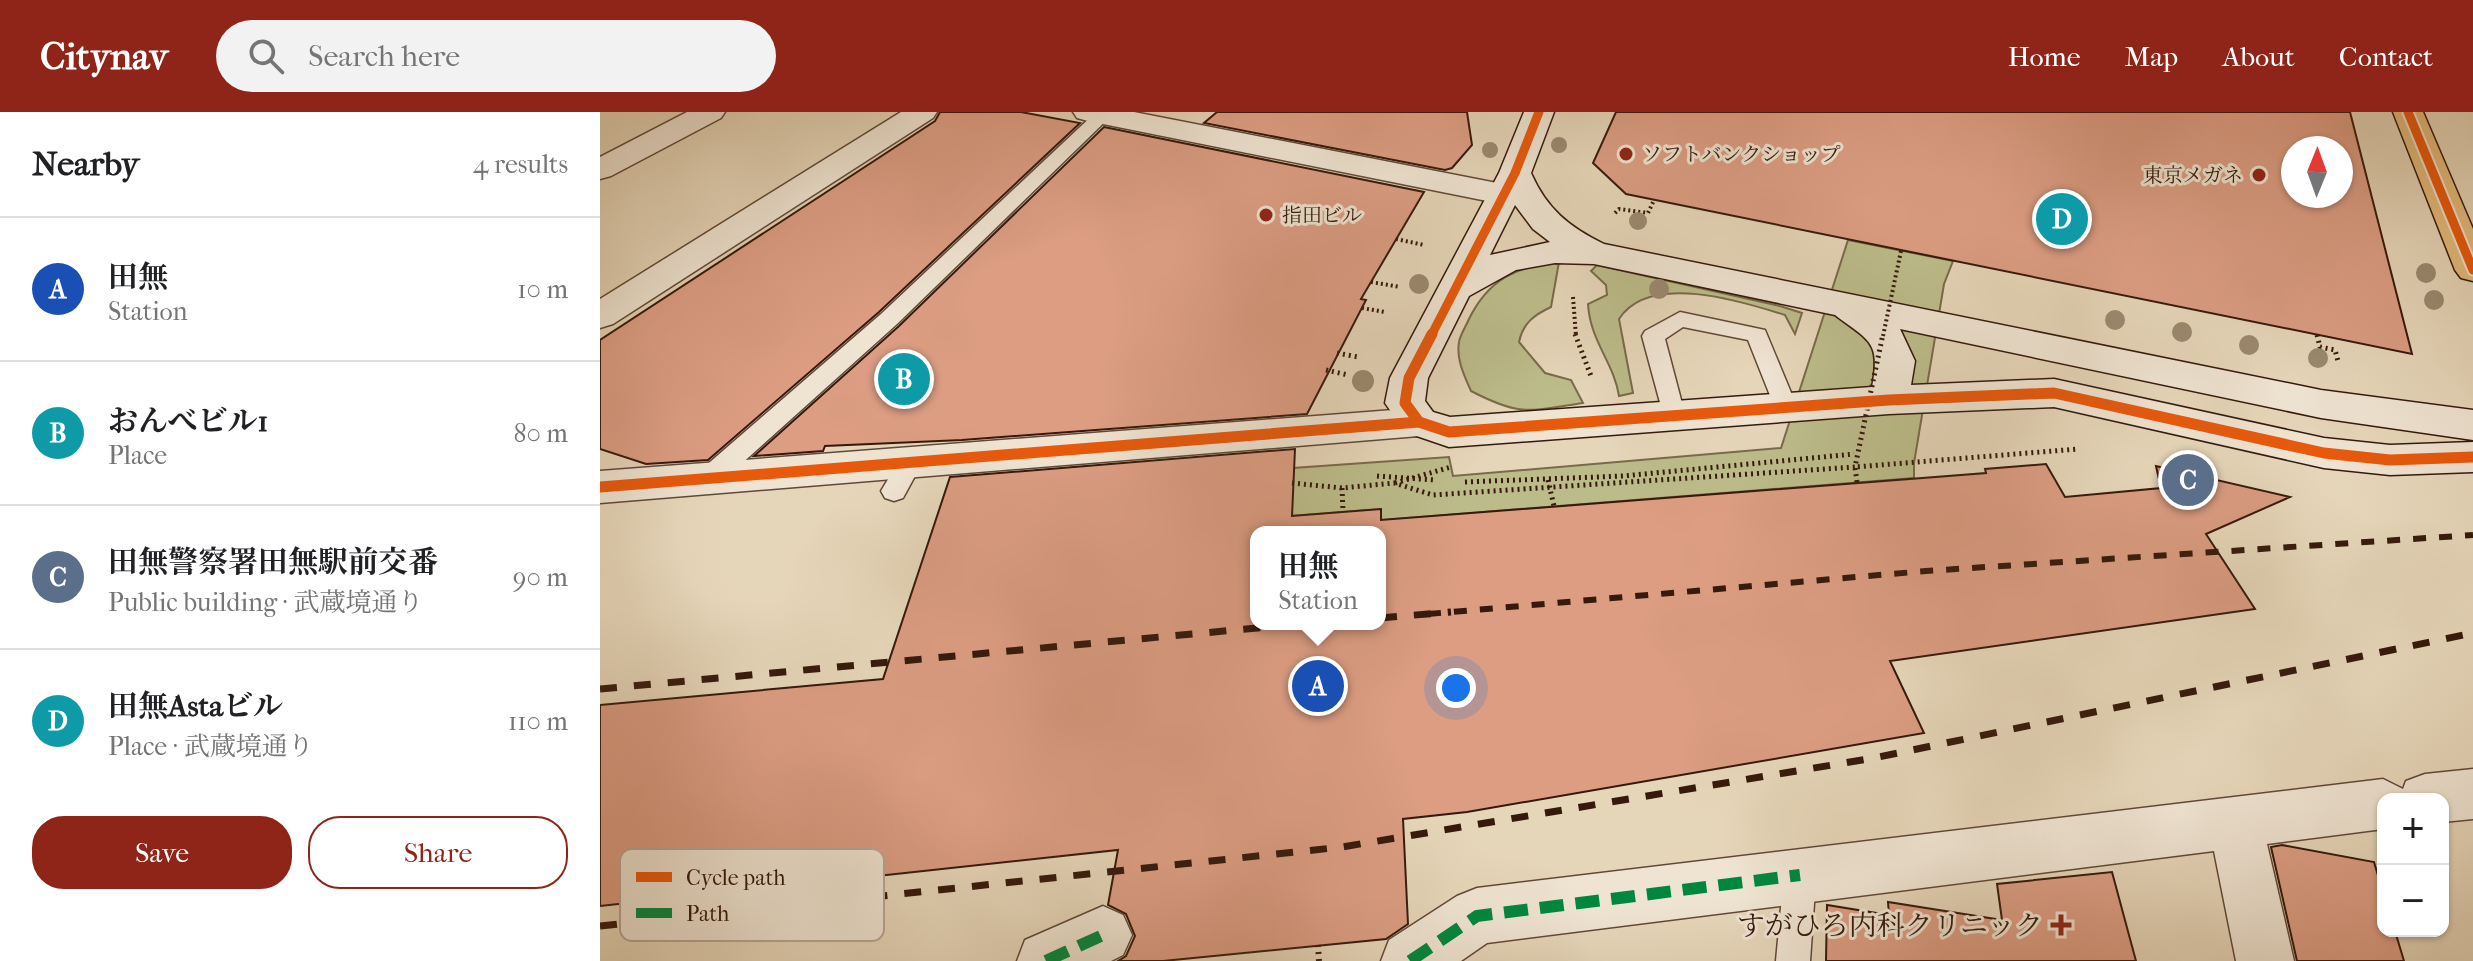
<!DOCTYPE html>
<html lang="en">
<head>
<meta charset="utf-8">
<style>
	:root { --surface:#fff; --page:#f2f2f2; --text:#202124; --muted:#757577; --line:#e0e0e0; --accent:#8f2418 }
	body { margin:0; font-family:"IM FELL French Canon","Noto Serif JP",serif; background:var(--page); color:var(--text) }
	.controls { position:absolute; right:24px; bottom:24px; display:grid; overflow:hidden; border-radius:16px; box-shadow:0 2px 6px #0004 }
	.controls button { width:72px; height:72px; display:grid; place-items:center; padding:0; border:0; border-bottom:2px solid var(--line); background:var(--surface); color:var(--text); font:40px sans-serif }
	.compass { position:absolute; left:1681px; top:24px; width:72px; height:72px; border-radius:50%; background:var(--surface); box-shadow:0 2px 6px #0004; rotate:1deg }
	.you { position:absolute; left:856px; top:576px; width:28px; height:28px; margin:-20px; border:6px solid #fff; border-radius:50%; background:#1a73e8; box-shadow:0 0 0 12px #1a73e833 }
	.badge { display:grid; place-items:center; width:52px; height:52px; border-radius:50%; background:var(--accent); color:#fff; font-size:26px; font-weight:700 }
	.pin { position:absolute; translate:-50% -50%; border:4px solid #fff; box-shadow:0 2px 8px #0006 }
	.popup { position:absolute; left:650px; top:414px; width:136px; height:104px; box-sizing:border-box; display:grid; place-content:center; border-radius:16px; background:var(--surface); filter:drop-shadow(0 2px 6px #0005); font-size:26px; white-space:nowrap; color:var(--muted) }
	.popup b { font-size:30px; color:var(--text) }
	.popup::after { content:''; position:absolute; left:50%; top:100%; margin-left:-16px; border:16px solid transparent; border-top-color:var(--surface) }
	.list { margin:0; padding:0; list-style:none }
	h2 { display:flex; justify-content:space-between; align-items:center; height:104px; margin:0; padding:0 32px; font-size:34px }
	h2 small { font-size:26px; font-weight:400; color:var(--muted) }
	.list li { display:grid; grid-template-columns:52px 1fr auto; gap:24px; align-items:center; box-sizing:border-box; height:144px; padding:0 32px; border-top:2px solid var(--line) }
	.list b { display:block; font-size:30px; white-space:nowrap }
	.list p { margin:0; font-size:26px; white-space:nowrap; color:var(--muted) }
	.list em { font-size:26px; font-style:normal; color:var(--muted) }
	.actions { display:flex; gap:16px; padding:24px 32px }
	.actions a { flex:1; padding:18px 0; border:2px solid var(--accent); border-radius:32px; text-align:center; font-size:28px; color:var(--accent) }
	.actions .main { background:var(--accent); color:#fff }
	.icon { flex:none; width:44px; height:44px; fill:none; stroke:currentColor; stroke-width:2; stroke-linecap:round; stroke-linejoin:round }
	.map { position:relative; flex:none; width:1873px; height:849px; overflow:hidden }
	header { display:flex; align-items:center; gap:48px; box-sizing:border-box; height:112px; padding:0 40px; background:var(--accent); color:#fff }
	header strong { font-size:38px }
	nav { display:flex; gap:44px; margin-inline-start:auto; font-size:28px }
	.search { width:560px; height:72px; background:var(--page); display:flex; align-items:center; gap:20px; box-sizing:border-box; padding:0 28px; border-radius:44px; color:var(--muted); font-size:30px }
	main { display:flex }
	aside { flex:1; background:var(--surface) }
	.map>svg:first-child { display:block }
	.green { fill:#bcbc8a; stroke:#796a4b; stroke-width:2 }
	.building { fill:#dc9d83; stroke:#36190c; stroke-width:2; fill-rule:evenodd }
	.lines { fill:none; stroke-linecap:round; stroke-linejoin:round }
	.lane-casing { stroke:#624837; stroke-width:3 }
	.street-casing { stroke:#624837; stroke-width:3 }
	.secondary-casing { stroke:#36190c; stroke-width:3 }
	.primary-casing { stroke:#36190c; stroke-width:3 }
	.path-far2 { stroke:#36190c; stroke-width:4; stroke-dasharray:2 3; stroke-linecap:butt }
	.path-far1 { stroke:#36190c; stroke-width:5; stroke-dasharray:2 4; stroke-linecap:butt }
	.path { stroke:#36190c; stroke-width:6; stroke-dasharray:2 5; stroke-linecap:butt }
	.lane { fill:#efe4d2; fill-rule:evenodd }
	.street { fill:#efe4d2; fill-rule:evenodd }
	.secondary { fill:#efe4d2; fill-rule:evenodd }
	.primary { fill:#e3bb7c; fill-rule:evenodd }
	.rail-far1 { stroke:#36190c; stroke-width:6; stroke-dasharray:13 13; stroke-linecap:butt }
	.rail { stroke:#36190c; stroke-width:7; stroke-dasharray:17 17; stroke-linecap:butt }
	.path-bridge-far1 { stroke:#36190c; stroke-width:4; stroke-dasharray:2 3; stroke-linecap:butt }
	.path-bridge { stroke:#36190c; stroke-width:5; stroke-dasharray:2 4; stroke-linecap:butt }
	.quiet { stroke:#00873e; stroke-width:12; stroke-dasharray:24 12; stroke-linecap:butt }
	.cycleway-far1-casing { stroke:#efe4d2; stroke-width:13 }
	.cycleway-casing { stroke:#efe4d2; stroke-width:16 }
	.cycleway-far1 { stroke:#e8590c; stroke-width:9 }
	.cycleway { stroke:#e8590c; stroke-width:11 }
	.tree { fill:#9b896f }
	.poi-dot { fill:#8f2418; stroke:#efe4d2; stroke-width:3 }
	.labels { text-anchor:middle; stroke-width:6; stroke-linejoin:round; paint-order:stroke }
	.far-poi-label { font-size:20px; fill:#36190c; stroke:#efe4d2; text-anchor:start }
	.near-poi-label { font-size:28px; fill:#36190c; stroke:#efe4d2; text-anchor:end }
	.key { fill:#efe4d2; stroke:#b8a797; stroke-width:2 }
	.key-label { font-size:22px; fill:#36190c }
</style>
</head>
<body>
<header>
<strong>Citynav</strong>
<div class="search"><svg class="icon" aria-label="search" viewBox="0 0 24 24"><circle cx="10" cy="10" r="6"/><path d="M15 15l6 6"/></svg>Search here</div>
<nav><a>Home</a><a>Map</a><a>About</a><a>Contact</a></nav>
</header>
<main>
<aside>
<h2>Nearby<small>4 results</small></h2>
<ul class="list">
<li><span class="badge" style="background:#1a4fb4">A</span><div><b>田無</b><p>Station</p></div><em>10 m</em></li>
<li><span class="badge" style="background:#0f9aa8">B</span><div><b>おんべビル1</b><p>Place</p></div><em>80 m</em></li>
<li><span class="badge" style="background:#5c6f8a">C</span><div><b>田無警察署田無駅前交番</b><p>Public building · 武蔵境通り</p></div><em>90 m</em></li>
<li><span class="badge" style="background:#0f9aa8">D</span><div><b>田無Astaビル</b><p>Place · 武蔵境通り</p></div><em>110 m</em></li>
</ul>
<div class="actions"><a class="main">Save</a><a>Share</a></div>
</aside>
<div class="map">
<svg width="1873" height="849" viewBox="0 0 1873 849">
	<rect width="100%" height="100%" fill="#e6d6b9"/>
	<filter id="stains"><feTurbulence type="fractalNoise" baseFrequency=".0025" numOctaves="4"/><feColorMatrix values="0 0 0 0 .2 0 0 0 0 .09 0 0 0 0 .02 0 0 0 .5 -.17"/></filter>
	<radialGradient id="worn" r=".72"><stop offset=".6" stop-color="#630" stop-opacity="0"/><stop offset="1" stop-color="#630" stop-opacity=".3"/></radialGradient>
	<g class="green">
		<polygon points="1248,128 1353,149 1344,172 1314,351 1314,366 781,408 781,397 690,404 693,356 849,345 853,364 1181,336"/>
		<path d="M959,150l-8,45c-17,8 -28,16 -32,35l26,31 26,7 12,23c-54,8 -62,14 -112,-12 -7,-16 -15,-32 -12,-49 1,-7 7,-16 10,-23 19,-39 47,-53 90,-57z"/>
		<path d="M997,153l183,41 22,7 -7,21 -10,-19c-44,-14 -136,-43 -166,4l14,74 -14,3c-5,-33 -29,-55 -31,-92l19,-9 -1,-10 -15,-14z"/>
	</g>
	<g class="building">
		<polygon points="340,0 421,0 480,11 279,200 108,348 46,352 0,337 0,228 335,9"/>
		<polygon points="617,0 867,0 872,33 852,56 845,58 604,11"/>
		<path d="M1016,0h734l62,242 -786,-160 -33,-31zM1693,36h48v48h-48z"/>
		<polygon points="504,15 824,80 761,187 766,188 707,302 362,328 225,334 223,339 154,344 299,214"/>
		<path d="M695,337l-3,67 89,-7v11l605,-47 -1,-4 61,-5 19,33 96,-9 -5,-22 134,31 -84,37 49,75 -365,52 34,72 -457,79 -64,7 5,105 -22,15 -223,22h-45l8,-5 9,-20 -9,-22 -18,-9 10,-55 -518,56v-201l283,-26 67,-202zM656,420h124v92h-124z"/>
		<polygon points="1682,733 1774,750 1783,780 1783,819 1795,819 1804,849 1697,849 1671,735"/>
		<polygon points="1512,760 1536,849 1226,849 1227,793 1289,803 1288,790 1402,808 1397,772"/>
	</g>
	<g class="lines">
		<g class="lane-casing">
			<g id="lane">
				<polygon points="496,0 515,0 297,212 120,371 111,373 102,371 99,364 102,357 281,202"/>
				<polygon points="1080,200 1165,218 1197,295 1193,301 1185,303 1177,301 1148,228 1083,215 1065,227 1085,303 1081,309 1073,311 1065,309 1042,224 1045,219"/>
				<polygon points="309,344 318,347 321,353 303,386 294,389 285,386 281,379 300,347"/>
				<polygon points="1200,747 1212,752 1216,763 1210,849 1176,849 1184,763 1188,752"/>
			</g>
		</g>
		<g class="street-casing">
			<g id="street">
				<polygon points="87,0 125,0 121,6 11,64 0,67 0,45"/>
				<polygon points="301,0 337,0 333,6 13,212 0,216 0,187"/>
				<polygon points="473,0 534,0 902,72 913,75 918,82 913,89 902,92 488,9 477,6"/>
				<polygon points="819,296 833,300 839,310 833,320 819,324 0,391 0,359"/>
				<polygon points="1873,657 1873,707 1843,710 1843,687 1783,687 1783,717 1667,732 1694,849 1636,849 1614,739 887,831 861,849 781,849 789,828 857,784 877,776 1783,667 1803,677 1806,669 1825,662"/>
				<polygon points="503,794 523,803 532,823 523,843 511,849 417,849 425,828"/>
			</g>
		</g>
		<g class="secondary-casing">
			<path id="secondary" d="M924,0h30l-23,61c16,36 38,54 73,71l717,146 152,20v30l-152,-22 -421,-89 15,32 -4,24 143,-6 270,59 66,7 83,-3v30l-83,3 -66,-7 -270,-61 -165,7 -440,33 -44,-15 -20,-29 5,-25 109,-205zM915,93l18,24 17,13 -60,13zM955,151l39,1 241,51c34,26 46,26 37,72l-422,30 -17,-5 -8,-11 3,-23 41,-82 47,-26z"/>
		</g>
		<g class="primary-casing">
			<polygon id="primary" points="1793,0 1823,0 1873,117 1873,169 1861,166 1855,158"/>
		</g>
		<g class="path-far2">
			<polyline points="1015,101 1019,97 1048,101 1054,88"/>
			<polyline points="796,127 824,133"/>
			<polyline points="771,170 800,175"/>
			<polyline points="973,185 976,224"/>
			<polyline points="762,196 785,200"/>
		</g>
		<g class="path-far1">
			<polyline points="975,222 991,264"/>
			<polyline points="1717,223 1720,235 1735,238 1738,249"/>
			<polyline points="737,241 758,245"/>
			<polyline points="726,258 748,263"/>
			<polyline points="777,364 835,368"/>
			<polyline points="948,368 954,394"/>
			<polyline points="865,370 1023,364 1254,342"/>
			<polyline points="1257,370 1255,355 1478,337"/>
			<polyline points="742,376 743,400"/>
		</g>
		<polyline class="path" points="718,833 719,849"/>
		<use href="#lane" class="lane"/>
		<use href="#street" class="street"/>
		<use href="#secondary" class="secondary"/>
		<use href="#primary" class="primary"/>
		<polyline class="rail-far1" points="828,502 1326,459 1873,423"/>
		<g class="rail">
			<polyline points="780,506 851,500"/>
			<polyline points="0,577 700,512"/>
			<polyline points="0,814 742,735 1274,646 1873,521"/>
		</g>
		<polyline class="path-bridge-far1" points="1283,224 1301,139"/>
		<g class="path-bridge">
			<polyline points="692,371 742,376 794,371 833,383 1255,355 1283,222"/>
			<polyline points="795,371 851,355"/>
		</g>
		<g class="quiet">
			<polyline points="446,849 503,823"/>
			<polyline points="810,849 877,804 1200,763"/>
		</g>
		<g class="cycleway-far1-casing">
			<g id="cycleway-far1">
				<polyline points="1808,0 1873,158"/>
				<polyline points="831,224 915,61 939,0"/>
			</g>
		</g>
		<g class="cycleway-casing">
			<g id="cycleway">
				<polyline points="832,222 809,266 805,291 819,310 849,320 1289,288 1454,281 1724,341 1790,348 1873,345"/>
				<polyline points="0,375 819,310"/>
			</g>
		</g>
		<use href="#cycleway-far1" class="cycleway-far1"/>
		<use href="#cycleway" class="cycleway"/>
	</g>
	<g class="tree">
		<circle cx="959" cy="33" r="8"/>
		<circle cx="890" cy="38" r="8"/>
		<circle cx="1038" cy="109" r="9"/>
		<circle cx="1826" cy="161" r="10"/>
		<circle cx="819" cy="172" r="10"/>
		<circle cx="1059" cy="177" r="10"/>
		<circle cx="1834" cy="188" r="10"/>
		<circle cx="1515" cy="208" r="10"/>
		<circle cx="1582" cy="220" r="10"/>
		<circle cx="1649" cy="233" r="10"/>
		<circle cx="1718" cy="246" r="10"/>
		<circle cx="763" cy="269" r="11"/>
	</g>
	<g class="poi-dot">
		<circle cx="1026" cy="42" r="8"/>
		<circle cx="1659" cy="63" r="8"/>
		<circle cx="666" cy="103" r="8"/>
		<path d="M1457 801h8v8h8v8h-8v8h-8v-8h-8v-8h8z"/>
	</g>
	<g class="labels">
		<g class="far-poi-label">
			<text x="1042" y="49">ソフトバンクショップ</text>
			<text x="1643" y="70" text-anchor="end">東京メガネ</text>
			<text x="682" y="110">指田ビル</text>
		</g>
		<g class="near-poi-label">
			<text x="1443" y="823">すがひろ内科クリニック</text>
		</g>
	</g>
	<rect x="20" y="737" width="264" height="92" rx="12" class="key"/>
	<rect x="36" y="760" width="36" height="10" fill="#e8590c"/>
	<rect x="36" y="796" width="36" height="10" fill="#00873e"/>
	<g class="key-label">
		<text x="86" y="773">Cycle path</text>
		<text x="86" y="809">Path</text>
	</g>
	<rect width="100%" height="100%" filter="url(#stains)"/>
	<rect width="100%" height="100%" fill="url(#worn)"/>
</svg>
<div class="controls">
<button>+</button>
<button>−</button>
</div>
<svg class="compass" viewBox="-18 -18 36 36"><path d="M0-13l5 13h-10z" fill="#e53935"/><path d="M0 13l5-13h-10z" fill="#757577"/></svg>
<div class="you"></div>
<div class="pin badge" style="left:718px;top:574px;background:#1a4fb4">A</div>
<div class="popup"><b>田無</b>Station</div>
<div class="pin badge" style="left:304px;top:267px;background:#0f9aa8">B</div>
<div class="pin badge" style="left:1588px;top:368px;background:#5c6f8a">C</div>
<div class="pin badge" style="left:1462px;top:107px;background:#0f9aa8">D</div>
</div>
</main>
</body>
</html>
